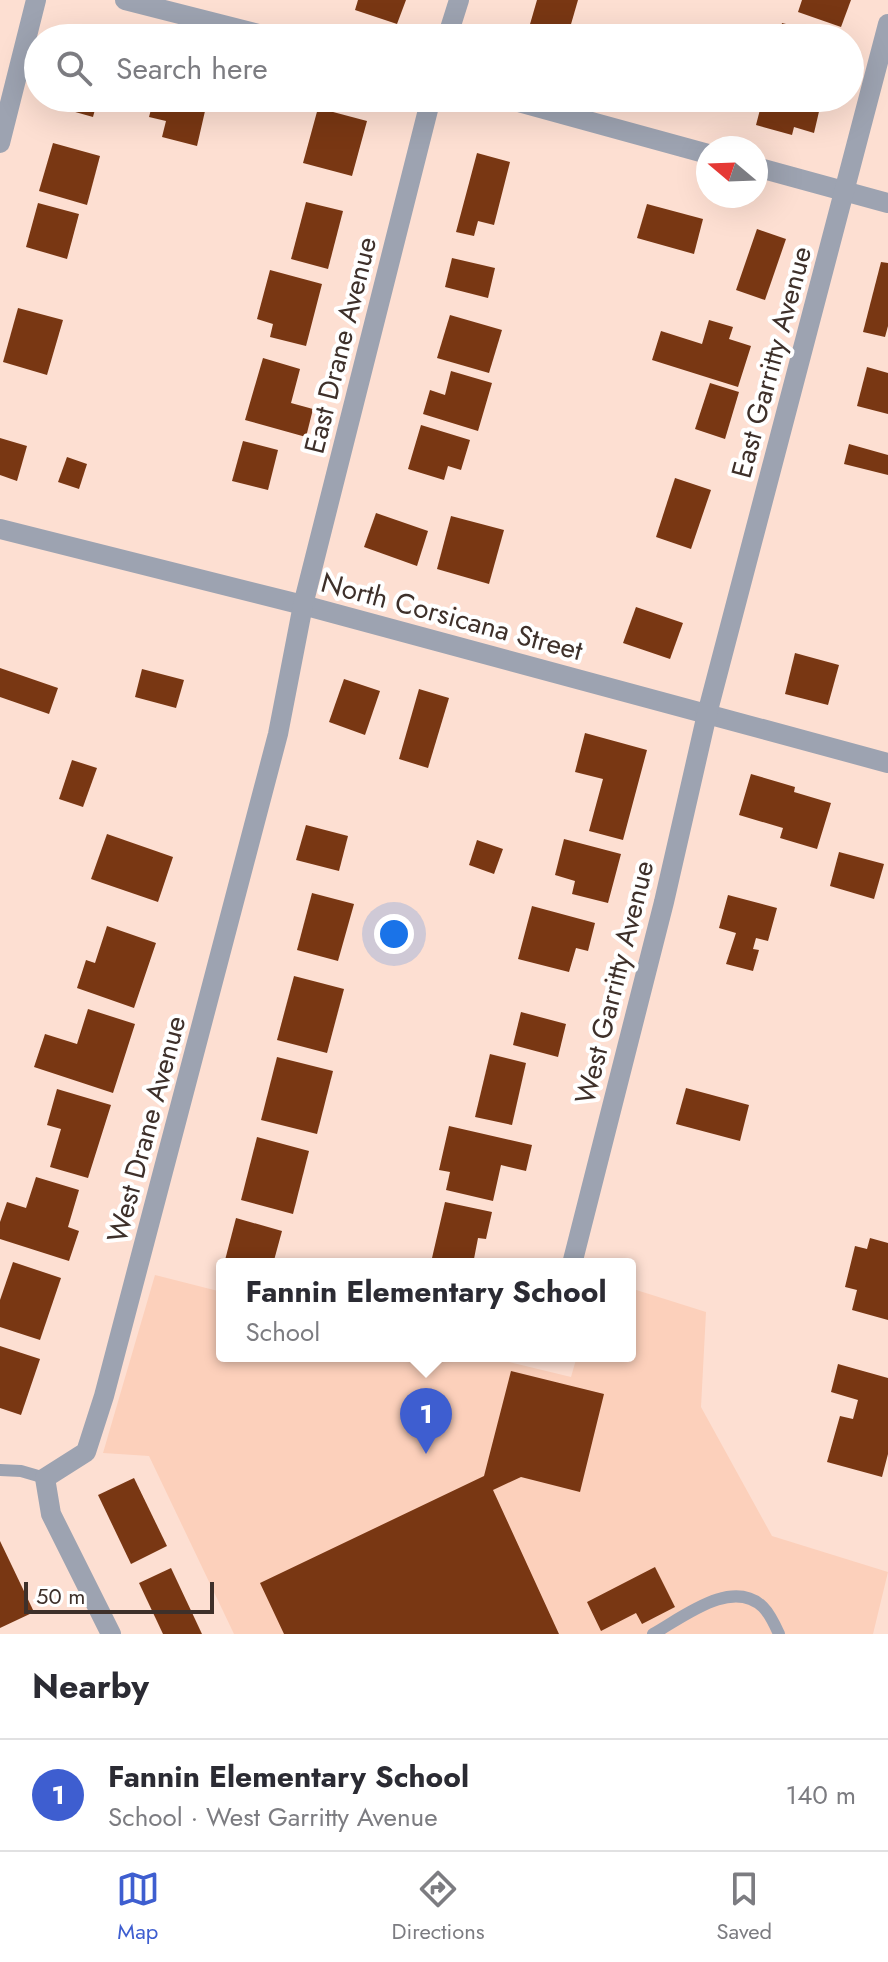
<!DOCTYPE html>
<html lang="en">
<head>
<meta charset="utf-8">
<style>
	:root { --surface:#fff; --page:#f2f2f3; --text:#2b2b33; --muted:#7c7c81; --line:#e1e1e2; --accent:#3e5ed0 }
	body { margin:0; font-family:Jost,sans-serif; background:var(--page); color:var(--text) }
	.compass { position:absolute; left:696px; top:136px; width:72px; height:72px; border-radius:50%; background:var(--surface); box-shadow:0 8px 32px #0002; rotate:289deg }
	.scale { position:absolute; left:24px; bottom:20px; width:190px; box-sizing:border-box; padding-left:8px; border:4px solid #3e302a; border-top:0; font-size:22px; line-height:28px; white-space:nowrap; color:#3e302a; -webkit-text-stroke:6px #fff; paint-order:stroke }
	.you { position:absolute; left:394px; top:934px; width:28px; height:28px; margin:-20px; border:6px solid #fff; border-radius:50%; background:#1a73e8; box-shadow:0 0 0 12px #1a73e833 }
	.badge { display:grid; place-items:center; width:52px; height:52px; border-radius:50%; background:var(--accent); color:#fff; font-size:26px; font-weight:700 }
	.pin { position:absolute; translate:-50% -66px; filter:drop-shadow(0 2px 4px #0008) }
	.pin::after { content:''; position:absolute; top:42px; width:28px; height:24px; background:inherit; clip-path:polygon(0 0,100% 0,50% 100%) }
	.popup { position:absolute; left:216px; top:1258px; width:420px; height:104px; box-sizing:border-box; display:grid; place-content:center; border-radius:8px; background:var(--surface); filter:drop-shadow(0 2px 6px #0005); font-size:26px; white-space:nowrap; color:var(--muted) }
	.popup b { font-size:30px; color:var(--text) }
	.popup::after { content:''; position:absolute; left:50%; top:100%; margin-left:-16px; border:16px solid transparent; border-top-color:var(--surface) }
	.list { margin:0; padding:0; list-style:none }
	h2 { display:flex; justify-content:space-between; align-items:center; height:104px; margin:0; padding:0 32px; font-size:34px }
	h2 small { font-size:26px; font-weight:400; color:var(--muted) }
	.list li { display:grid; grid-template-columns:52px 1fr auto; gap:24px; align-items:center; box-sizing:border-box; height:112px; padding:0 32px; border-top:2px solid var(--line) }
	.list b { display:block; font-size:30px; white-space:nowrap }
	.list p { margin:0; font-size:26px; white-space:nowrap; color:var(--muted) }
	.list em { font-size:26px; font-style:normal; color:var(--muted) }
	.icon { flex:none; width:44px; height:44px; fill:none; stroke:currentColor; stroke-width:2; stroke-linecap:round; stroke-linejoin:round }
	.map { position:relative; flex:none; width:888px; height:1634px; overflow:hidden }
	.search { position:absolute; background:var(--surface); box-shadow:0 8px 32px #0002; left:24px; right:24px; top:24px; height:88px; display:flex; align-items:center; gap:20px; box-sizing:border-box; padding:0 28px; border-radius:44px; color:var(--muted); font-size:30px }
	.sheet { height:216px; background:var(--surface) }
	nav { display:flex; justify-content:space-around; align-items:center; box-sizing:border-box; height:112px; border-top:2px solid var(--line); background:var(--surface); font-size:22px; color:var(--muted) }
	nav a { display:grid; justify-items:center; gap:4px }
	nav .on { color:var(--accent) }
	.map>svg:first-child { display:block }
	.built { fill:#fcd0bb }
	.building { fill:#793713 }
	.lines { fill:none; stroke-linecap:round; stroke-linejoin:round }
	.service { stroke:#9da3b1; stroke-width:12 }
	.minor { stroke:#9da3b1; stroke-width:20 }
	.labels { text-anchor:middle; stroke-width:8; stroke-linejoin:round; paint-order:stroke }
	.street-label { font-size:28px; fill:#3e302a; stroke:#fff }
</style>
</head>
<body>
<div class="map">
<svg width="888" height="1634" viewBox="0 0 888 1634">
	<rect width="100%" height="100%" fill="#fddfd2"/>
	<polygon class="built" points="155,1275 222,1292 222,1356 484,1356 571,1377 577,1356 630,1356 630,1288 706,1312 701,1407 772,1536 888,1572 873,1634 234,1634 149,1456 103,1453"/>
	<g class="building">
		<polygon points="358,0 406,0 397,24 355,10"/>
		<polygon points="537,0 578,0 567,38 526,38"/>
		<polygon points="802,0 851,0 841,27 798,12"/>
		<polygon points="782,23 822,33 820,38 778,38"/>
		<polygon points="64,98 98,98 93,117 61,108"/>
		<polygon points="154,98 208,98 197,146 162,137 166,121 149,117"/>
		<polygon points="763,98 803,98 821,103 814,133 794,127 792,135 756,125"/>
		<polygon points="318,108 367,121 352,176 303,163"/>
		<polygon points="53,143 100,156 87,205 39,191"/>
		<polygon points="477,153 510,162 494,225 478,221 474,236 456,232"/>
		<polygon points="306,202 343,211 328,269 291,259"/>
		<polygon points="38,203 79,214 67,259 26,247"/>
		<polygon points="647,204 703,219 694,254 637,238"/>
		<polygon points="757,229 786,239 765,300 736,290"/>
		<polygon points="452,258 495,268 488,298 445,287"/>
		<polygon points="881,262 888,263 888,326 885,337 863,332"/>
		<polygon points="270,270 322,284 306,346 270,337 273,324 257,319"/>
		<polygon points="18,308 63,320 47,375 3,362"/>
		<polygon points="450,315 502,330 489,373 437,358"/>
		<polygon points="709,320 733,327 729,339 751,346 738,387 652,360 661,331 702,344"/>
		<polygon points="263,358 300,369 291,403 313,409 306,437 245,420"/>
		<polygon points="867,367 888,373 888,414 857,406"/>
		<polygon points="451,371 492,383 478,431 423,414 430,390 445,395"/>
		<polygon points="710,383 739,392 725,439 695,429"/>
		<polygon points="421,425 470,440 461,470 448,466 444,480 408,469"/>
		<polygon points="0,438 27,446 17,481 0,475"/>
		<polygon points="243,441 278,450 268,490 232,481"/>
		<polygon points="849,444 888,455 888,475 844,464"/>
		<polygon points="67,457 87,464 79,489 58,482"/>
		<polygon points="675,478 711,490 691,549 656,537"/>
		<polygon points="376,513 428,531 417,566 364,547"/>
		<polygon points="451,516 504,530 489,584 437,569"/>
		<polygon points="636,607 683,623 670,659 623,643"/>
		<polygon points="795,653 839,665 828,705 785,694"/>
		<polygon points="0,668 58,688 49,714 0,697"/>
		<polygon points="142,669 184,680 176,708 135,697"/>
		<polygon points="344,679 380,691 365,735 329,722"/>
		<polygon points="419,689 449,698 428,768 399,759"/>
		<polygon points="585,733 647,750 623,840 589,831 603,779 575,772"/>
		<polygon points="72,760 97,768 83,807 59,799"/>
		<polygon points="751,774 795,787 794,792 831,803 817,849 780,838 783,828 739,815"/>
		<polygon points="306,825 348,836 339,871 296,860"/>
		<polygon points="107,834 173,857 158,902 91,879"/>
		<polygon points="564,839 621,854 608,903 572,894 575,881 555,875"/>
		<polygon points="477,840 503,849 494,874 469,865"/>
		<polygon points="839,852 884,864 874,899 830,886"/>
		<polygon points="312,893 354,904 338,961 297,950"/>
		<polygon points="728,895 777,908 768,941 756,938 753,949 759,950 753,971 726,964 736,933 719,928"/>
		<polygon points="532,906 595,923 588,951 576,948 569,972 518,959"/>
		<polygon points="107,926 156,943 134,1008 77,988 86,960 95,963"/>
		<polygon points="294,976 344,989 327,1053 277,1040"/>
		<polygon points="88,1009 135,1024 113,1093 34,1067 45,1034 77,1044"/>
		<polygon points="521,1012 566,1024 558,1057 513,1045"/>
		<polygon points="490,1054 526,1063 512,1125 475,1117"/>
		<polygon points="277,1057 333,1071 317,1134 261,1120"/>
		<polygon points="686,1088 749,1105 740,1141 676,1124"/>
		<polygon points="57,1089 111,1105 88,1178 50,1167 61,1129 47,1125"/>
		<polygon points="449,1126 532,1145 526,1171 501,1165 493,1201 446,1190 450,1172 439,1170"/>
		<polygon points="257,1137 309,1151 293,1214 241,1200"/>
		<polygon points="36,1177 79,1190 68,1227 79,1231 69,1261 0,1239 0,1222 7,1202 26,1208"/>
		<polygon points="445,1202 492,1212 486,1239 478,1238 473,1264 458,1264 432,1258"/>
		<polygon points="236,1218 282,1231 273,1264 224,1264"/>
		<polygon points="870,1238 888,1243 888,1320 852,1310 857,1290 845,1287 855,1246 867,1249"/>
		<polygon points="13,1262 61,1278 40,1340 0,1327 0,1300"/>
		<polygon points="0,1346 40,1359 21,1415 0,1408"/>
		<polygon points="838,1364 888,1378 888,1454 882,1477 827,1462 840,1416 853,1419 858,1400 831,1392"/>
		<polygon points="511,1371 604,1394 580,1492 521,1477 493,1490 559,1634 284,1634 260,1583 484,1476"/>
		<polygon points="134,1478 167,1546 131,1564 98,1495"/>
		<polygon points="0,1541 34,1612 0,1628"/>
		<polygon points="655,1567 675,1607 642,1624 636,1613 601,1631 587,1602"/>
		<polygon points="171,1568 202,1634 163,1634 139,1583"/>
	</g>
	<g class="lines">
		<g class="service">
			<polyline points="0,1470 21,1471 45,1478"/>
			<path d="M653,1634c29,-16 79,-57 110,-27 7,7 12,18 16,27"/>
		</g>
		<g class="minor">
			<polyline points="125,0 274,38"/>
			<polyline points="447,38 459,0"/>
			<polyline points="504,98 708,154"/>
			<polyline points="0,143 36,0"/>
			<polyline points="756,167 888,203"/>
			<polyline points="0,529 303,605 888,763"/>
			<polyline points="572,1264 664,902 707,714 888,24"/>
			<polyline points="111,1634 51,1514 45,1478 86,1452 104,1396 278,734 303,605 431,98"/>
		</g>
	</g>
	<g class="labels">
		<g class="street-label">
			<text transform="translate(340 345) rotate(-76)" y="10">East Drane Avenue</text>
			<text transform="translate(771 362) rotate(-75)" y="10">East Garritty Avenue</text>
			<text transform="translate(452 616) rotate(15)" y="10">North Corsicana Street</text>
			<text transform="translate(614 982) rotate(-76)" y="10">West Garritty Avenue</text>
			<text transform="translate(146 1129) rotate(-75)" y="10">West Drane Avenue</text>
		</g>
	</g>
</svg>
<svg class="compass" viewBox="-18 -18 36 36"><path d="M0-13l5 13h-10z" fill="#e53935"/><path d="M0 13l5-13h-10z" fill="#7c7c81"/></svg>
<div class="scale">50 m</div>
<div class="you"></div>
<div class="pin badge" style="left:426px;top:1454px">1</div>
<div class="popup"><b>Fannin Elementary School</b>School</div>
<div class="search"><svg class="icon" aria-label="search" viewBox="0 0 24 24"><circle cx="10" cy="10" r="6"/><path d="M15 15l6 6"/></svg>Search here</div>
</div>
<section class="sheet">
<h2>Nearby<small></small></h2>
<ul class="list">
<li><span class="badge">1</span><div><b>Fannin Elementary School</b><p>School · West Garritty Avenue</p></div><em>140 m</em></li>
</ul>
</section>
<nav>
<a class="on"><svg class="icon" aria-label="map" viewBox="0 0 24 24"><path d="M3 6l6-2 6 2 6-2v14l-6 2-6-2-6 2zM9 4v14M15 6v14"/></svg>Map</a>
<a><svg class="icon" aria-label="directions" viewBox="0 0 24 24"><path d="M12 3l9 9-9 9-9-9zM9 14v-3h6M13 9l2 2-2 2"/></svg>Directions</a>
<a><svg class="icon" aria-label="saved" viewBox="0 0 24 24"><path d="M7 4h10v16l-5-4-5 4z"/></svg>Saved</a>
</nav>
</body>
</html>
